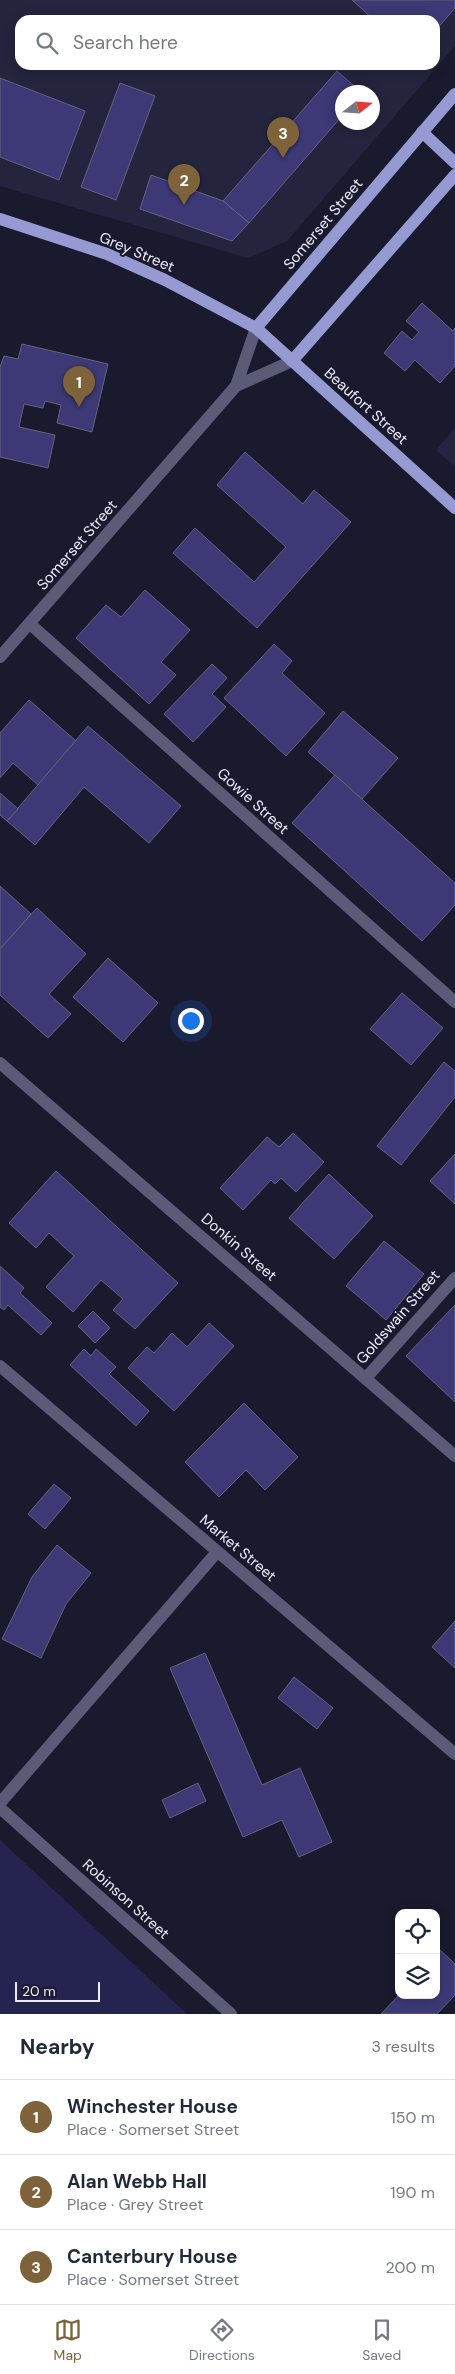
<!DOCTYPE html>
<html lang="en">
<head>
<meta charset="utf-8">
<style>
	:root { --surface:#fff; --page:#f6f6f7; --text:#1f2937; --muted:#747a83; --line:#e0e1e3; --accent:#7d623a }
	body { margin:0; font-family:"DM Sans",sans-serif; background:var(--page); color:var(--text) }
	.controls { position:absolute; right:15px; bottom:15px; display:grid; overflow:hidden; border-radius:10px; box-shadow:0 2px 12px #0003 }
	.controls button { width:45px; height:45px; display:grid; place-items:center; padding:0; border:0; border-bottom:1px solid var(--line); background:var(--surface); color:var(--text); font:25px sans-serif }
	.compass { position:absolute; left:335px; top:85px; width:45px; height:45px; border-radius:50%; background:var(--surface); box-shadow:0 2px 12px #0003; rotate:73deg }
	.scale { position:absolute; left:15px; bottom:12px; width:85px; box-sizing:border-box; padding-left:5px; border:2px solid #ebecfb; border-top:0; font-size:14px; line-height:18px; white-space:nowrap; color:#ebecfb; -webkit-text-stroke:4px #1a1a2f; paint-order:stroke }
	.you { position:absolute; left:190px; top:1020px; width:18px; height:18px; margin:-12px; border:4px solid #fff; border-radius:50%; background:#1a73e8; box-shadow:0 0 0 8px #1a73e833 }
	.badge { display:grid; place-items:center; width:32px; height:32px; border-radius:50%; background:var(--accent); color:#fff; font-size:16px; font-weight:700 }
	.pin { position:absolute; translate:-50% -41px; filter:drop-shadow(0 1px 2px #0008) }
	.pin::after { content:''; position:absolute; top:26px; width:18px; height:15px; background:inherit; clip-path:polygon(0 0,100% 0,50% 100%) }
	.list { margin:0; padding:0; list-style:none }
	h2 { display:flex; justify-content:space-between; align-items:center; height:65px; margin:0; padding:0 20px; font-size:21px }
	h2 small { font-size:16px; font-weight:400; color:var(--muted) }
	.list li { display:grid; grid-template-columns:32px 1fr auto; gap:15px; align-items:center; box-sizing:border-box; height:75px; padding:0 20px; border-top:1px solid var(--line) }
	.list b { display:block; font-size:19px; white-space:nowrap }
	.list p { margin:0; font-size:16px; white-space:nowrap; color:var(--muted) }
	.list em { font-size:16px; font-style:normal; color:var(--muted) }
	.icon { flex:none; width:28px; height:28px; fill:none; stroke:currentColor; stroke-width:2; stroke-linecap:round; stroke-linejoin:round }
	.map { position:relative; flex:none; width:455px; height:2014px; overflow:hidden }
	.search { position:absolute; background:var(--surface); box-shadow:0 2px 12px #0003; left:15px; right:15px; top:15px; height:55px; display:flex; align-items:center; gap:12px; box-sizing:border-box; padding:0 18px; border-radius:15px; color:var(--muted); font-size:19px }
	.sheet { height:290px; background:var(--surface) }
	nav { display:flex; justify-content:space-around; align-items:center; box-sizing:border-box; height:70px; border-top:1px solid var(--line); background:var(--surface); font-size:14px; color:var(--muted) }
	nav a { display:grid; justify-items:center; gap:2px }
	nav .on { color:var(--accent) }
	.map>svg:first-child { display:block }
	.built { fill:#24243e; fill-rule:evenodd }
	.green { fill:#25234f }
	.building { fill:#3c3976; stroke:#62647c }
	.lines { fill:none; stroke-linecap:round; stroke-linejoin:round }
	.minor { stroke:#595b77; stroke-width:12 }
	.major { stroke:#9799d3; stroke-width:12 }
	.labels { text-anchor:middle; stroke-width:4; stroke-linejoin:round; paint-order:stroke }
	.street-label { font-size:15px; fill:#ebecfb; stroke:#1a1a2f }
</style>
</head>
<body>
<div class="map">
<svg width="455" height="2014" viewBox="0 0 455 2014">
	<rect width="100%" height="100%" fill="#1a1a2f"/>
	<g class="built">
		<path d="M0,0h455v46l-168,195 -39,17 -248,-72zM20,20h415v45h-415zM342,92h30v30h-30z"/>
		<polygon points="455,428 455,467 436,450"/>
	</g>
	<polygon class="green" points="0,1840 187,2014 0,2014"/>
	<g class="building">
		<polygon points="352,0 455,0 455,8 435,31 435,20 374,20"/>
		<polygon points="337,71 361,92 342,92 342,116 249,223 223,201"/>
		<polygon points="0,78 85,111 59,180 0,157"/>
		<polygon points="120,83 155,96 116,200 81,187"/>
		<polygon points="151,175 223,201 249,223 232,241 140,209"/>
		<polygon points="422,303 453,331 455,328 455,366 440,383 415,360 405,371 384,353 402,331 412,340 419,332 406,321"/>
		<polygon points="22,344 108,364 92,432 57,423 61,405 45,401 43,408 24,404 19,427 55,435 48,468 0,457 0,367 4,356 18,359"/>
		<polygon points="245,452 303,504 314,490 351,522 257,628 173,553 195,528 254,582 286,547 217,485"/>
		<polygon points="145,590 190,630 161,662 176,675 149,704 76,638 106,605 121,617"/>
		<polygon points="274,644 292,661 282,673 325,713 286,756 224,698"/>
		<polygon points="212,664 227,678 212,694 226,707 193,742 164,714"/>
		<polygon points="29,700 76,741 38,785 13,763 0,778 0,733"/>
		<polygon points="343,711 398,758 362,799 308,752"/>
		<polygon points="88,726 181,806 149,843 84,787 35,845 7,821"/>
		<polygon points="335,775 455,883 455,905 422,941 292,823"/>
		<polygon points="0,793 18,809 7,821 0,815"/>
		<polygon points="0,886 31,914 0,949"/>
		<polygon points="37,908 86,954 49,994 71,1014 48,1038 0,995 0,949"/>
		<polygon points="108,958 158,1003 123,1042 73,997"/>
		<polygon points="402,993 443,1028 411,1065 370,1029"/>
		<polygon points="444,1062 455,1071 455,1097 401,1165 377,1146"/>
		<polygon points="293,1133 324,1162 296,1192 281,1178 275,1184 271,1180 243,1210 220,1188 267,1137 279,1147"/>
		<polygon points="455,1154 455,1204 430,1181"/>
		<polygon points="56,1171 178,1283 135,1329 113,1310 123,1299 101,1280 73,1312 46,1287 74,1256 49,1233 36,1248 9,1223"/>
		<polygon points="329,1174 373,1216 334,1259 289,1218"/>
		<polygon points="384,1241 424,1274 386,1320 346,1286"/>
		<polygon points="0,1266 24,1288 20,1293 52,1323 41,1335 8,1305 4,1310 0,1307"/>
		<polygon points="455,1305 455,1402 406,1356"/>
		<polygon points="93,1311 110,1328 95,1343 78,1326"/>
		<polygon points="209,1323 234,1346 174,1411 128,1368 147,1347 154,1353 172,1333 187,1347"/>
		<polygon points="84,1349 91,1356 96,1349 116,1367 109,1374 149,1411 136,1426 70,1365"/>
		<polygon points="244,1403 298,1457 265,1490 246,1470 219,1497 185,1462"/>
		<polygon points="54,1484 71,1498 45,1529 28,1514"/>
		<polygon points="57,1545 91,1573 66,1604 41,1658 2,1639 32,1577"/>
		<polygon points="455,1621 455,1668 432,1647"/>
		<polygon points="205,1653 262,1785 300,1768 332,1842 299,1857 282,1820 243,1837 170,1668"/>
		<polygon points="294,1677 333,1708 317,1729 278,1698"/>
		<polygon points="198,1783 206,1801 170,1818 162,1800"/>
		<polygon points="440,1950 455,1964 455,1995 437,2014 381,2014 399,1995 436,1995 436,1954"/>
	</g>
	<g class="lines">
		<g class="minor">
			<polyline points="236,386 292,361"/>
			<polyline points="30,624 455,1002"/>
			<polyline points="0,657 236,386 256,328"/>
			<polyline points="0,1063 455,1456"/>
			<polyline points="0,1366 455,1754"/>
			<polyline points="366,1378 455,1278"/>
			<polyline points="0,1803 217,1552"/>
			<polyline points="0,1808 231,2014"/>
		</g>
		<g class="major">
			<polyline points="422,132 455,163"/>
			<polyline points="0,219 107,254 165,280 256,328 455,508"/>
			<polyline points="256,328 455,94"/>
			<polyline points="292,361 455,175"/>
		</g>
	</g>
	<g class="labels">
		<g class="street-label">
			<text transform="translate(323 224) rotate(-50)" y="5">Somerset Street</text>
			<text transform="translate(137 252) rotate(23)" y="5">Grey Street</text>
			<text transform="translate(366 406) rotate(42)" y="5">Beaufort Street</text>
			<text transform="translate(77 545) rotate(-49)" y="5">Somerset Street</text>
			<text transform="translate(253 801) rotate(42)" y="5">Gowie Street</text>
			<text transform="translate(239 1247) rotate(41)" y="5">Donkin Street</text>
			<text transform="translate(398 1317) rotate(-49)" y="5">Goldswain Street</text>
			<text transform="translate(238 1548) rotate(40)" y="5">Market Street</text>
			<text transform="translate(126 1899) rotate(42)" y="5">Robinson Street</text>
		</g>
	</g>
</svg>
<div class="controls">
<button><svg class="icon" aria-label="locate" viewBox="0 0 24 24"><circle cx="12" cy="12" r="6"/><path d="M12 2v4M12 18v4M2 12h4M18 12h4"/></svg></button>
<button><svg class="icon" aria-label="layers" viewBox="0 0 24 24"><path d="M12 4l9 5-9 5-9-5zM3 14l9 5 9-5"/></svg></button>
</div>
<svg class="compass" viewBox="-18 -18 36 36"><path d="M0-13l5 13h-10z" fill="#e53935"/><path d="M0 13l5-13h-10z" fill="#747a83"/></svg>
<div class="scale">20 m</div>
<div class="you"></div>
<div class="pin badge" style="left:79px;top:407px">1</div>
<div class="pin badge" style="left:184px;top:205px">2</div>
<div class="pin badge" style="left:283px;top:158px">3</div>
<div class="search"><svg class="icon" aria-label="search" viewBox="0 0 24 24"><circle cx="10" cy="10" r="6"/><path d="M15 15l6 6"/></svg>Search here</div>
</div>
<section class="sheet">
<h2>Nearby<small>3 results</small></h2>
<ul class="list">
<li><span class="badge">1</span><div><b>Winchester House</b><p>Place · Somerset Street</p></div><em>150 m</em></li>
<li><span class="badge">2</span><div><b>Alan Webb Hall</b><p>Place · Grey Street</p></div><em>190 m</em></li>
<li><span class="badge">3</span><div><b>Canterbury House</b><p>Place · Somerset Street</p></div><em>200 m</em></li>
</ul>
</section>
<nav>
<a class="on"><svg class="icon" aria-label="map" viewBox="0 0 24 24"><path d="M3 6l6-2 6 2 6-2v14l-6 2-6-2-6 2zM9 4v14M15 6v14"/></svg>Map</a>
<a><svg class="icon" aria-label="directions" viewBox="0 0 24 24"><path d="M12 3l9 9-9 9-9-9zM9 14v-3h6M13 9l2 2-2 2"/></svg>Directions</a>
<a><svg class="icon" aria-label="saved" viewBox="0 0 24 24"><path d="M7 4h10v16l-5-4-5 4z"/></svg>Saved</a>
</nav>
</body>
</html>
